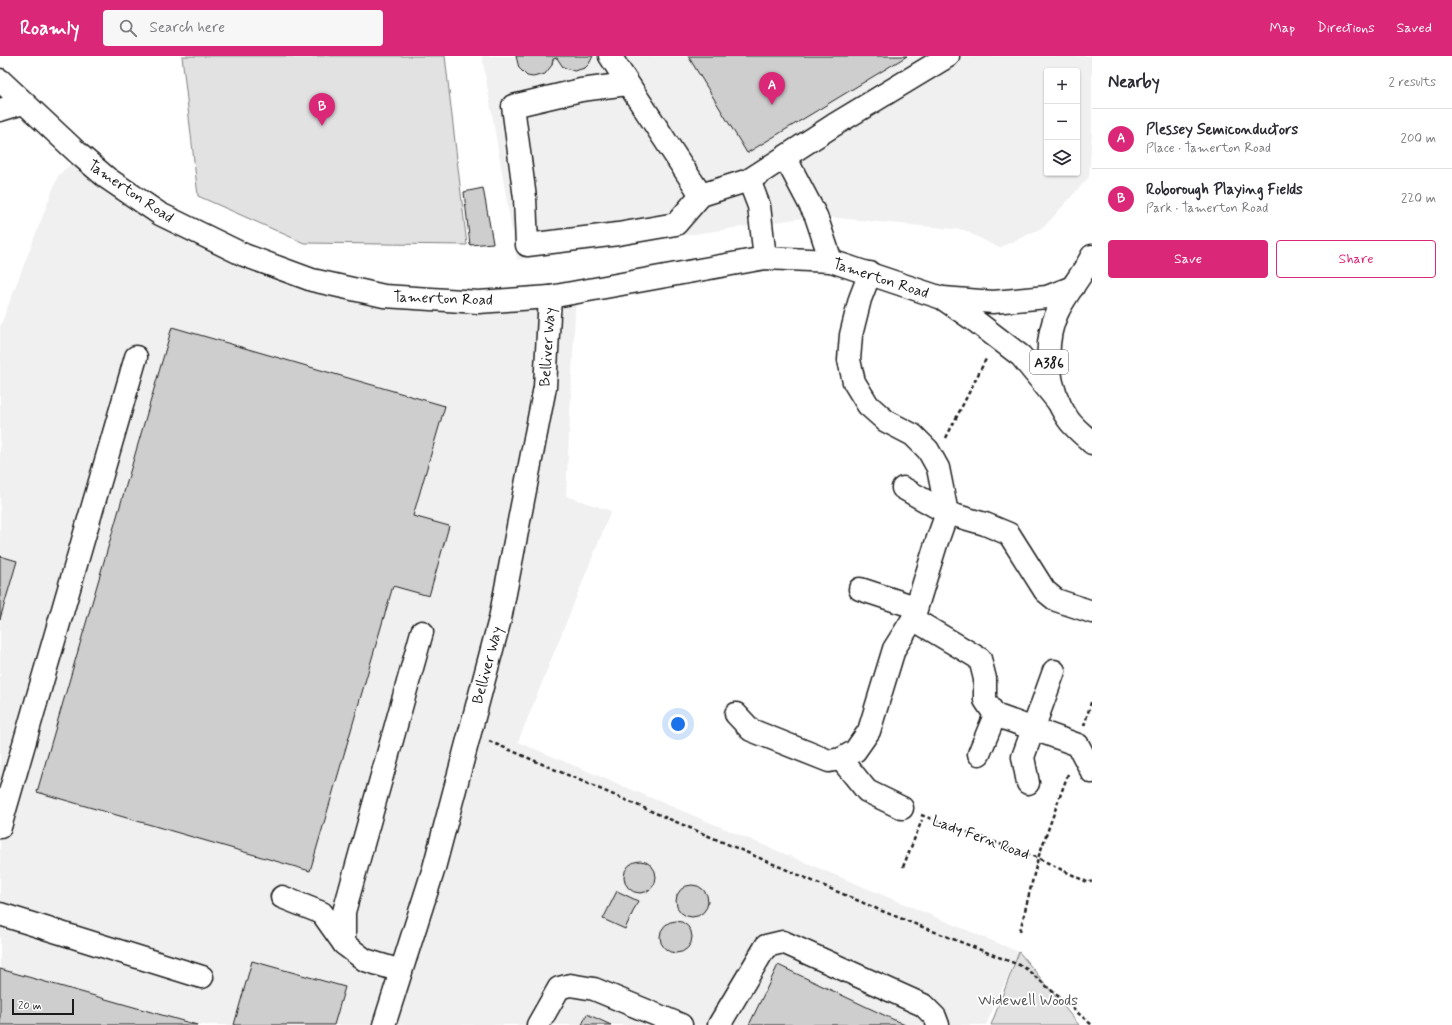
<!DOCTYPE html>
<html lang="en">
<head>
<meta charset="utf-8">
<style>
	:root { --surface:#fff; --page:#f7f7f7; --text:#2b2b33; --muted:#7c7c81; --line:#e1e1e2; --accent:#db2777 }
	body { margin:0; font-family:Mynerve,sans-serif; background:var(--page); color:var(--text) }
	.controls { position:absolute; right:12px; top:12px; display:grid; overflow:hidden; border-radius:4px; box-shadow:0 1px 3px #0004 }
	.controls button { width:36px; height:36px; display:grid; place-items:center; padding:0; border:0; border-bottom:1px solid var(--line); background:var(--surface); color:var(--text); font:20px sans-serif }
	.scale { position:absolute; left:12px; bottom:10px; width:62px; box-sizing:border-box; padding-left:4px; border:2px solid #1c1c1c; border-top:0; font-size:11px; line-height:14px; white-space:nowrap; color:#1c1c1c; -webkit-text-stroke:3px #fff; paint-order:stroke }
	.you { position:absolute; left:678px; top:668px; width:14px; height:14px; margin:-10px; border:3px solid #fff; border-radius:50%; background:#1a73e8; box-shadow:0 0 0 6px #1a73e833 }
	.badge { display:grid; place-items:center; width:26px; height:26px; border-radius:50%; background:var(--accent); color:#fff; font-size:13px; font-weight:700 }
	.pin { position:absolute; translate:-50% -33px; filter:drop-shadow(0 1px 2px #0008) }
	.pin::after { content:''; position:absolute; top:21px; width:14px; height:12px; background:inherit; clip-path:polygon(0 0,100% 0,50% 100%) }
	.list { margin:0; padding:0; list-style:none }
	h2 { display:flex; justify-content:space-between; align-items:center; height:52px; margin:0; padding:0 16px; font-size:17px }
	h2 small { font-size:13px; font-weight:400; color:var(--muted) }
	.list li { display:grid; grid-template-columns:26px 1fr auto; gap:12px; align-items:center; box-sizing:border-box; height:60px; padding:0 16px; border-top:1px solid var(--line) }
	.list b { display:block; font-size:15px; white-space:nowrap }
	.list p { margin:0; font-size:13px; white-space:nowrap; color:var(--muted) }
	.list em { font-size:13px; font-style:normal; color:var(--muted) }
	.actions { display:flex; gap:8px; padding:12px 16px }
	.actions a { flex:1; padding:9px 0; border:1px solid var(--accent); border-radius:4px; text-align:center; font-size:14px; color:var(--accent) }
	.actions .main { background:var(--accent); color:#fff }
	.icon { flex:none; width:22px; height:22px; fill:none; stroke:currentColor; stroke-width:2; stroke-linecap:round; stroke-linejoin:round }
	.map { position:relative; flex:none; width:1092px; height:969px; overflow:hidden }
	header { display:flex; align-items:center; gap:24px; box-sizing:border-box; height:56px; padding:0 20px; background:var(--accent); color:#fff }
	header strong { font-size:19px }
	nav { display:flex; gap:22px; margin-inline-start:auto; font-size:14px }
	.search { width:280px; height:36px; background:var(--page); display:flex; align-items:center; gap:10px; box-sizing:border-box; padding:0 14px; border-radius:4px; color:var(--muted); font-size:15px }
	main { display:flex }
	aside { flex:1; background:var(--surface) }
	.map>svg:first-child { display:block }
	.built { fill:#f0f0f0; fill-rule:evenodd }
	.green { fill:#e2e2e2; stroke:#7f7f7f }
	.building { fill:#cecece; stroke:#1c1c1c }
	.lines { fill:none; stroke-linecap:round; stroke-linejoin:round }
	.minor-casing { stroke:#1c1c1c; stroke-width:25 }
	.highway-casing { stroke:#1c1c1c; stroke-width:25 }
	.path { stroke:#1c1c1c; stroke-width:2.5; stroke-dasharray:4 3; stroke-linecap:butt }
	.minor { stroke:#fff; stroke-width:22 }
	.highway { stroke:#fff; stroke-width:22 }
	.labels { text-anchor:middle; stroke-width:3.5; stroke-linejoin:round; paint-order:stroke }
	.shield { fill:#fff; stroke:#606060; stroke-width:1 }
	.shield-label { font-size:14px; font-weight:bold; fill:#1c1c1c }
	.street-label { font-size:15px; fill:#1c1c1c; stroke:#fff }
	.park-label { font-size:15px; fill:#575757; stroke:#fff }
</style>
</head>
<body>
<header>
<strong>Roamly</strong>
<div class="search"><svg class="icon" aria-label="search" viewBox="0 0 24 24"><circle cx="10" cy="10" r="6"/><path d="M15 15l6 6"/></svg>Search here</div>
<nav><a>Map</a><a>Directions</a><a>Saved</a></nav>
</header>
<main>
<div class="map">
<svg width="1092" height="969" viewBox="0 0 1092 969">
	<rect width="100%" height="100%" fill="#fff"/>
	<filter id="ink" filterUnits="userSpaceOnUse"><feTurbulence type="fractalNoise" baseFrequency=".025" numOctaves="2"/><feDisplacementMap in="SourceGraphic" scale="8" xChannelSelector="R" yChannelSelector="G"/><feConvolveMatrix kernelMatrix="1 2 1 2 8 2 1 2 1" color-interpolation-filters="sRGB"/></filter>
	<g filter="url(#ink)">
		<g class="built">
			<path d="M482,0h610v78l-3,43 -45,50 -45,21 -35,-18 -148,-14 -299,44zM1047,15h30v102h-30z"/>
			<polygon points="80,99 160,158 312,224 427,243 576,237 566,440 611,455 518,686 1019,896 986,969 0,969 0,271 58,120"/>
		</g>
		<g class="green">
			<polygon points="182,0 445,0 467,189 304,187 198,140"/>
			<polygon points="1019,896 1079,969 991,969"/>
		</g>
		<g class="building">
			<polygon points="516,0 593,0 589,8 585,12 574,15 563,11 557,2 553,3 552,9 545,18 533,21 527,20 519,12"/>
			<polygon points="688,0 907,0 747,97"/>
			<polygon points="483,132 493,187 470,189 464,136"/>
			<polygon points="172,271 445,350 413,460 449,470 429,540 393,530 310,815 37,736"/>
			<polygon points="0,500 17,505 0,563"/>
			<circle cx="640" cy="821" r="16"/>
			<circle cx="692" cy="845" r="16"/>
			<polygon points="617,835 638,845 625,873 603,863"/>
			<circle cx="676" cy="881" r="16"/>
			<polygon points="252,905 345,931 334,969 234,969"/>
			<polygon points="778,909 905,969 749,969"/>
			<polygon points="0,913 197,969 0,969"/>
			<polygon points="587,958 611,969 582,969"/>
		</g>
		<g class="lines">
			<g class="minor-casing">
				<g id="minor">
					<polyline points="610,0 701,139 749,124 834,69 948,0"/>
					<polyline points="0,24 80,99 107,122 160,158 244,199 312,224 384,240 478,246 550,241 765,202 831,205 942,242 978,267 1021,300 1059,347"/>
					<polyline points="627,28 581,34 513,50 525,142 527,189 618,178 676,168 701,139"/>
					<polyline points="0,54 23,47"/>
					<polyline points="785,101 816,160 831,205"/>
					<polyline points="749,124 759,150 765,202"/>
					<polyline points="943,242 993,246 1047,241 1073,231"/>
					<polyline points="903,432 947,457 985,468 1009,478 1045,535 1056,544 1092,556"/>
					<polyline points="860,533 915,551"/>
					<polyline points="913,563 980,603 985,623 985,644 995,659 1078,689 1092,716"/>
					<polyline points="736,658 751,674 829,705 841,703 855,695 869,675 894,593 913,563 936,488 947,457 938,412 928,394 913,379 886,365 868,349 854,326 849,304 851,279 860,243 870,217"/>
					<polyline points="979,698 995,659"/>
					<polyline points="841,703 867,735 902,752"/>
					<polyline points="1028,727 1023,701 1054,615"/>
					<polyline points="0,771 136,301"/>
					<polyline points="282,841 322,857 344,888 365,904 401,915"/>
					<polyline points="0,858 202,921"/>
					<polyline points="344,888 344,856 422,576"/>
					<polyline points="384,969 434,812 500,563 545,331 550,241"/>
					<polyline points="538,969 559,932 570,929 594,933 681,969"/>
					<polyline points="719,969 766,890 783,886 923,949 935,961 938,969"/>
				</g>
			</g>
			<g class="highway-casing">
				<path id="highway" d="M1092,200c-10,20 -26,37 -35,57 -15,33 -9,77 11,106 6,9 16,16 24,24"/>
			</g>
			<g class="path">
				<polyline points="946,382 987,301"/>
				<polyline points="1084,670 1092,643"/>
				<polyline points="489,685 882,855 1024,911 1092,969"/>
				<polyline points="1068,718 1038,802 1089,827 1092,825"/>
				<polyline points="921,759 1038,802 1020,875"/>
				<polyline points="903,811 922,764"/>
			</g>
			<use href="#minor" class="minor"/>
			<use href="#highway" class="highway"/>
		</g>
	</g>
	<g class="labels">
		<rect class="shield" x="1030" y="294" width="38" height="24" rx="3"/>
		<g class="shield-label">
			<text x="1049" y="311">A386</text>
		</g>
		<g class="street-label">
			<text transform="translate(131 135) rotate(34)" y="5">Tamerton Road</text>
			<text transform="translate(881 222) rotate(18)" y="5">Tamerton Road</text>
			<text transform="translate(443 242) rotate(2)" y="5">Tamerton Road</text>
			<text transform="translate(547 291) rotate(-86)" y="5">Belliver Way</text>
			<text transform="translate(487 609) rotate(-75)" y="5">Belliver Way</text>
			<text transform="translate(981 781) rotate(20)" y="5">Lady Fern Road</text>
		</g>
		<g class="park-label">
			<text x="1028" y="949">Widewell Woods</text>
		</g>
	</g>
</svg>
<div class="controls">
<button>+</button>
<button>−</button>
<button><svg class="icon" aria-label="layers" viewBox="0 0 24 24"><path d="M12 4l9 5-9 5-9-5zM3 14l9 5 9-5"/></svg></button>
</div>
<div class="scale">20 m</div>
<div class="you"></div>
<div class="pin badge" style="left:772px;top:49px">A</div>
<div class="pin badge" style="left:322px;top:70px">B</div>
</div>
<aside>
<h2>Nearby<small>2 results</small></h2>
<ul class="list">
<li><span class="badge">A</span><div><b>Plessey Semiconductors</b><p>Place · Tamerton Road</p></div><em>200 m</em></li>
<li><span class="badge">B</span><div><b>Roborough Playing Fields</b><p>Park · Tamerton Road</p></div><em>220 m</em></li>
</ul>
<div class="actions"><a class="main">Save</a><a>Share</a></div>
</aside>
</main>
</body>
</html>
